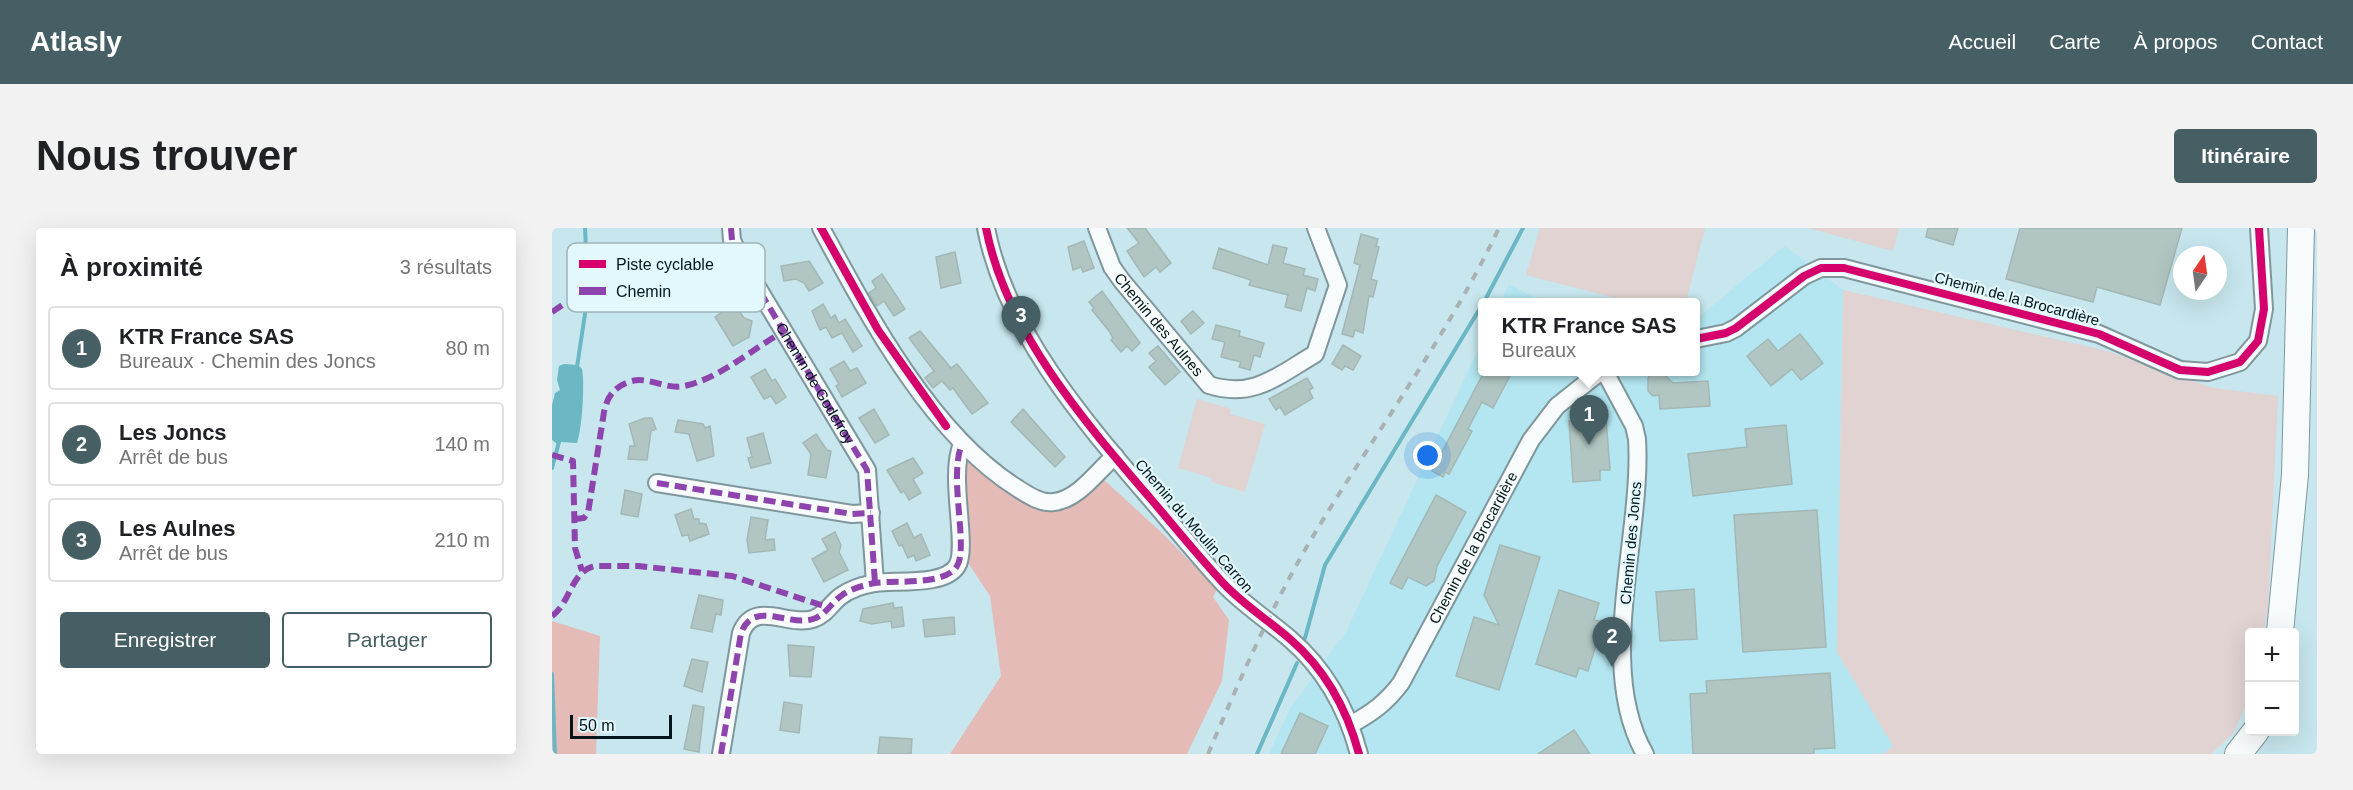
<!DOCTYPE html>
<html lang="fr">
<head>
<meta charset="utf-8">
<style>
	:root { --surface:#fff; --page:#f2f2f2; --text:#202124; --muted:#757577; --line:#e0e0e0; --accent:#465f64 }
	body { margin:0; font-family:Arial,sans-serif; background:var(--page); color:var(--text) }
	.controls { position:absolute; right:18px; bottom:18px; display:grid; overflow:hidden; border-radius:6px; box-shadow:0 6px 24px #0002 }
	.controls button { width:54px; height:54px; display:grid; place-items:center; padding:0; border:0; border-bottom:2px solid var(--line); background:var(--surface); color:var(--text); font:30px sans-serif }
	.compass { position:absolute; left:1621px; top:18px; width:54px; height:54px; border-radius:50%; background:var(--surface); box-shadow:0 6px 24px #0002; rotate:13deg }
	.scale { position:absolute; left:18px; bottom:15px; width:102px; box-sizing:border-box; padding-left:6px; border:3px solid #01161a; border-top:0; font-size:16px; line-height:21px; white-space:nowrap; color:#01161a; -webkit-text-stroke:4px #e2f8fc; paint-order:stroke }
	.you { position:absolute; left:876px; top:228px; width:21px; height:21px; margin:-15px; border:4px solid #fff; border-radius:50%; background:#1a73e8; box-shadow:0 0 0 9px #1a73e833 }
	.badge { display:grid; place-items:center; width:39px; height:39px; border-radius:50%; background:var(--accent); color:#fff; font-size:20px; font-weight:700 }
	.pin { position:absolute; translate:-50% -50px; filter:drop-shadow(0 2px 3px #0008) }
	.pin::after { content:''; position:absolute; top:32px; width:21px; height:18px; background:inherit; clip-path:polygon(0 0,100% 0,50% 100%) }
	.popup { position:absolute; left:926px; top:70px; width:222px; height:78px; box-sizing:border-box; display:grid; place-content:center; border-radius:6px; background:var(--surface); filter:drop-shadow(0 2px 4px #0005); font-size:20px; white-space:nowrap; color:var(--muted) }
	.popup b { font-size:22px; color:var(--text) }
	.popup::after { content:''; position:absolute; left:50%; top:100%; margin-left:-12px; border:12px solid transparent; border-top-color:var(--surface) }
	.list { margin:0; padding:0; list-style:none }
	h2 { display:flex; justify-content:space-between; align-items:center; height:78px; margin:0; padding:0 24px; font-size:26px }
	h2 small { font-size:20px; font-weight:400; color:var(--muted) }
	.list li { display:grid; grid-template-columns:39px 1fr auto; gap:18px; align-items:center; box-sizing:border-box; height:84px; margin:0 12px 12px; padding:0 12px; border:2px solid var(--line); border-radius:6px }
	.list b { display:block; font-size:22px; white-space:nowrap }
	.list p { margin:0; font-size:20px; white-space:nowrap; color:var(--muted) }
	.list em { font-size:20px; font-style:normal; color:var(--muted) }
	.actions { display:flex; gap:12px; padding:18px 24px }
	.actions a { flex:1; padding:14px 0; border:2px solid var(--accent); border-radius:6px; text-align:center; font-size:21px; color:var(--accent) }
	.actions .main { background:var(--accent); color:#fff }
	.map { position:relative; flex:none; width:1765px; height:526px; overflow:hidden; border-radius:6px }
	header { display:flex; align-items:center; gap:36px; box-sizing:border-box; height:84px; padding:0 30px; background:var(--accent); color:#fff }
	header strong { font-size:28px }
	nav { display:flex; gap:33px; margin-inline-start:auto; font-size:21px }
	.intro { display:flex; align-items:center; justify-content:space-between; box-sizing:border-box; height:144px; padding:0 36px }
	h1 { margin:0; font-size:42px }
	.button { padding:15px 27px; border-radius:6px; background:var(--accent); color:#fff; font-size:21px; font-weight:700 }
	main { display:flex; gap:36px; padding:0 36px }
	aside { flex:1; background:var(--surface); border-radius:6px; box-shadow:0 6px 24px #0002 }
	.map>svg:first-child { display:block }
	.built { fill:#b3e6f0 }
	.green { fill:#e0d3d1 }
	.forest { fill:#e4bbb6 }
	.water { fill:#6bb7c4 }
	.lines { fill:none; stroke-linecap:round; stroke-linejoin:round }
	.stream { stroke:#6bb7c4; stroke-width:4 }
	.building { fill:#b1c6c3; stroke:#a3b8b5; stroke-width:1.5 }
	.minor-casing { stroke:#7f979c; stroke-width:20 }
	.highway-casing { stroke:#7f979c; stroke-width:28 }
	.minor { stroke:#f7fbfc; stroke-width:16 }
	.highway { stroke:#f7fbfc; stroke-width:26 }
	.rail { stroke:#aab1b3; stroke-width:4; stroke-dasharray:8 8; stroke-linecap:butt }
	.quiet { stroke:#8e44ad; stroke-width:6; stroke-dasharray:12 6; stroke-linecap:butt }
	.cycleway-casing { stroke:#e2f8fc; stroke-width:11 }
	.cycleway { stroke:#d6006c; stroke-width:8 }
	.labels { text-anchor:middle; stroke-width:4.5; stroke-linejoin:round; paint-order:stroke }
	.street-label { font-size:15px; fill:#01161a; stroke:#e2f8fc }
	.key { fill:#e2f8fc; stroke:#9eb4b8; stroke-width:1.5 }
	.key-label { font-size:16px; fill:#01161a }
</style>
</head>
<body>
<header>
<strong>Atlasly</strong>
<nav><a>Accueil</a><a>Carte</a><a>À propos</a><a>Contact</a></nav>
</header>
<div class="intro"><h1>Nous trouver</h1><a class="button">Itinéraire</a></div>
<main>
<aside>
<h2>À proximité<small>3 résultats</small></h2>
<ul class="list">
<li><span class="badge">1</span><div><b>KTR France SAS</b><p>Bureaux · Chemin des Joncs</p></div><em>80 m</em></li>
<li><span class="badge">2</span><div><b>Les Joncs</b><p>Arrêt de bus</p></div><em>140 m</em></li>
<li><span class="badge">3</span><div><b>Les Aulnes</b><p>Arrêt de bus</p></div><em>210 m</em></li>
</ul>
<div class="actions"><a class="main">Enregistrer</a><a>Partager</a></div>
</aside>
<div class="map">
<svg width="1765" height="526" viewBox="0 0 1765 526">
	<rect width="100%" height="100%" fill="#c7e6ed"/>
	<g class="built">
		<polygon points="1233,18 1291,62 1285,424 1342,518 1331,526 717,526 738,481 794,404 930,113 930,144 1144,144 1144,91"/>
		<polygon points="957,56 990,74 949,74"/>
	</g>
	<g class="green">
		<polygon points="988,0 1153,0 1134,74 1079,74 974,47"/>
		<polygon points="1256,0 1347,0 1341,23"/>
		<polygon points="1291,62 1555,123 1661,160 1726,168 1716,378 1712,404 1698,404 1697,470 1681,506 1659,526 1331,526 1341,518 1285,424"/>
		<polygon points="645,171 679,181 678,186 713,196 693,264 659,254 660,250 626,240"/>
	</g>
	<g class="forest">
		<polygon points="410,225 493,278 551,251 609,304 665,361 661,369 677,392 670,453 635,526 398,526 449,448 438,368 413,330"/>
		<polygon points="0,393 48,408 44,526 0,526"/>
	</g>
	<path class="water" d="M12,136l14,1 4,4c3,15 0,60 -5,74l-16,-1 -2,3 -7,-5v-35l3,-12 5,-3 -3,-10 2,-14z"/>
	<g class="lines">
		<g class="stream">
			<polyline points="932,74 971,0"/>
			<polyline points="25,139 36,66 33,0"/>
			<polyline points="0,240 7,214"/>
			<polyline points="753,410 773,337 930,77"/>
			<polyline points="0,446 3,526"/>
			<polyline points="705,526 745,435"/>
		</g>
	</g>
	<g class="building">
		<polygon points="575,0 593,0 619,35 608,44 604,39 592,49 575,23 587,15"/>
		<polygon points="1376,0 1406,0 1401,17 1374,9"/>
		<polygon points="1468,0 1630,0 1608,77 1545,59 1541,74 1454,51"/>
		<polygon points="809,6 826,11 824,18 827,19 819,51 825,53 821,69 817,68 811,105 803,102 801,109 790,106 808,37 802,35"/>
		<polygon points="532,13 542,40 531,44 529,39 521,42 516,19"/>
		<polygon points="721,17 735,20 731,35 753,41 751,47 766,51 763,63 755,60 749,83 733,79 736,67 697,57 699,52 661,40 667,20 716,37"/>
		<polygon points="82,23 99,23 99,34 100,31 113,37 98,66 87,60 97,38 82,38"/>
		<polygon points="160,23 175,43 161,53 146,33"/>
		<polygon points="403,24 409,55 389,60 384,29"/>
		<polygon points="257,33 271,55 257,63 252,55 244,51 232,53 229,38"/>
		<polygon points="330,46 353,81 342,88 332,73 325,78 317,65 324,60 320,53"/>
		<polygon points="550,63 588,115 580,123 575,118 569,124 559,112 561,110 557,103 540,82 542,80 537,74"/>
		<polygon points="271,76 279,90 283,87 287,95 293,91 310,118 301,124 290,105 280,110 274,99 268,102 260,83"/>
		<polygon points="180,78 185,80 192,90 200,93 197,109 181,118 163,89"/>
		<polygon points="641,83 652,95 639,106 629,93"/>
		<polygon points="664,97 688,103 687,108 712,115 708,129 702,127 698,142 687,139 689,134 669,129 673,114 660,111"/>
		<polygon points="368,103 399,140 405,136 436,175 420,186 401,160 398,162 390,153 381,160 373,150 382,143 357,110"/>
		<polygon points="1248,106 1271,135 1249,152 1240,141 1219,158 1195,128 1216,111 1226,123"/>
		<polygon points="791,117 809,128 801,142 793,138 790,142 780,136"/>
		<polygon points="606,118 628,144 613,157 597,139 604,133 597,125"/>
		<polygon points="292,133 298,143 305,140 314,155 290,169 284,158 287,156 278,141"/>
		<polygon points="213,141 220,153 223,151 234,169 224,176 219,168 212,171 199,149"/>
		<polygon points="932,144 960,144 941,180 930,174 916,201 920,203 897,246 893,244 891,249 880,243"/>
		<polygon points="1110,144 1121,155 1156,153 1158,178 1108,181 1107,167 1101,168 1096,163 1096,150 1100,145"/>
		<polygon points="755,150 761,160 757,162 761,170 733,187 728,179 724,182 717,171"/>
		<polygon points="322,181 337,207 323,215 307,190"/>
		<polygon points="471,181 513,229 503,239 459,194"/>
		<polygon points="93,190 100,190 104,201 99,203 95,232 76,231 78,218 83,218 77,196"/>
		<polygon points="1054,190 1058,242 1048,242 1048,252 1021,254 1017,193"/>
		<polygon points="126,192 151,196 153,200 158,198 162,228 145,233 137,206 123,204"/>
		<polygon points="1234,197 1240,256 1141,268 1136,226 1195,219 1193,201"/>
		<polygon points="211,205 219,235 199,240 196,230 200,229 195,210"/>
		<polygon points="264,206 275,222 279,223 274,250 256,247 259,226 251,215"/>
		<polygon points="361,230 371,245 361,251 369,265 357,272 352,263 349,265 335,242"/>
		<polygon points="73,262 90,266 86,289 69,286"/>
		<polygon points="884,267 914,284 885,338 882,353 874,358 856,349 850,361 838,355"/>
		<polygon points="139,281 142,291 147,291 147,295 154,296 157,306 138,313 136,307 130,308 123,287"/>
		<polygon points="1265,282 1274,419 1191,424 1182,287"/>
		<polygon points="199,289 216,292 213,312 222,311 223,322 197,325 195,312"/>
		<polygon points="355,295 362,310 369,306 378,327 364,333 362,327 356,330 350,317 347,318 340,303"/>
		<polygon points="283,304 289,317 287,324 296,342 272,354 260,331 276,322 270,311"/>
		<polygon points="948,317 988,329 947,462 904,448 922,389 947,397 932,367"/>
		<polygon points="1142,361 1145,411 1108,413 1104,364"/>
		<polygon points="1007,362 1047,375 1042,392 1051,394 1036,443 1027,440 1024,449 984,436"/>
		<polygon points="147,367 171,372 169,387 164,386 160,404 139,400"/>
		<polygon points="341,375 342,380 350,379 352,398 340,400 339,393 320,396 308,393 311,381"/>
		<polygon points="402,389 403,406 373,409 371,392"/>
		<polygon points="236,417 262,419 259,449 238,448"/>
		<polygon points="140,431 156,434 150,464 132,458"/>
		<polygon points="1278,445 1283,520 1262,521 1262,526 1141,526 1138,466 1155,465 1154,453"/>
		<polygon points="232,474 250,477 247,505 228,502"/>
		<polygon points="141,477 152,479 147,524 132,521"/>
		<polygon points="748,485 776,498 763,526 729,526"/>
		<polygon points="1022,502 1038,526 986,526"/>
		<polygon points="328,509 360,511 359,526 326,526"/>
	</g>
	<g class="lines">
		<g class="minor-casing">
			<g id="minor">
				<path id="s1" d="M179,0l1,12 9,20 126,210 8,113"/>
				<path d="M269,0c47,87 110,206 196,260 11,7 24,16 37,14 25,-3 43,-31 61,-46"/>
				<path d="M434,0c20,103 97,192 164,270 24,28 48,58 74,86 20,21 44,36 66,55 36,31 57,70 69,115"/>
				<path id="s2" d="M545,0l15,39 10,14 87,104c45,14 68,-9 106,-31l23,-69 -22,-57"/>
				<polyline points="1144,111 1174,105 1184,100 1252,48 1269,40 1292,40 1547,106 1628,142 1656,144 1688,134 1706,113 1712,81 1707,0"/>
				<path d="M1053,144l29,54 3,13c6,96 -42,228 8,315"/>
				<polyline points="105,255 300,286 319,285"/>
				<path id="s3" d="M798,497c22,-12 36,-22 51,-42l130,-243 26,-34 43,-34"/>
				<path d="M169,526l20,-121c13,-34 47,-6 72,-14 13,-4 18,-16 28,-23 9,-7 23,-11 34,-13 21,-3 70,3 82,-17 12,-19 -9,-89 5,-122"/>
			</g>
		</g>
		<g class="highway-casing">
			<g id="highway">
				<polyline points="1728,404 1743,247 1749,0"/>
				<polyline points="1686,526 1704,503"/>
			</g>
		</g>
		<use href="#minor" class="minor"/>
		<use href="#highway" class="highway"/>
		<path class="rail" d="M656,526c30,-70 60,-140 98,-206 63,-107 139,-207 193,-320"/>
		<g class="quiet">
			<polyline points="179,0 180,12 189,32 315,242 323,355"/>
			<polyline points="0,84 15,74"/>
			<polyline points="0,227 21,233 23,320 30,343"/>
			<polyline points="105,255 300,286 319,285"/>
			<path d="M23,291l9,-1 4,-5 16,-101c3,-15 10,-25 25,-30 18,-7 36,8 55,4 35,-7 68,-37 99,-54"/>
			<path d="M0,388c19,-14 19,-45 43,-50h43l94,10 98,32"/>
			<path d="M169,526l20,-121c13,-34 47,-6 72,-14 13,-4 18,-16 28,-23 9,-7 23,-11 34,-13 21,-3 70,3 82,-17 12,-19 -9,-89 5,-122"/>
		</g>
		<g class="cycleway-casing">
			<g id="cycleway">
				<polyline points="269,0 326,102 394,198"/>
				<path d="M434,0c20,103 97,192 164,270 24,28 48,58 74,86 20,21 44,36 66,55 36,31 57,70 69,115"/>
				<polyline points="1144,111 1174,105 1184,100 1252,48 1269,40 1292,40 1547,106 1628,142 1656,144 1688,134 1706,113 1712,81 1707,0"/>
			</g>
		</g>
		<use href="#cycleway" class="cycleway"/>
	</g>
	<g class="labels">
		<g class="street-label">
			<text transform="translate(1465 71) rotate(15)" y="5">Chemin de la Brocardière</text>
			<text dy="5" stroke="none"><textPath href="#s2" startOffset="116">Chemin des Aulnes</textPath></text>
			<text dy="5" stroke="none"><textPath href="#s1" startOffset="178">Chemin de Godefroy</textPath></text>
			<text transform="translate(642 298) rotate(49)" y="5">Chemin du Moulin Carron</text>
			<text transform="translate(1079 315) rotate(-85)" y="5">Chemin des Joncs</text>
			<text dy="5" stroke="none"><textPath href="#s3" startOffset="220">Chemin de la Brocardière</textPath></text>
		</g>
	</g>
	<rect x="15" y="15" width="198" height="69" rx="9" class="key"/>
	<rect x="27" y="32" width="27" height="8" fill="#d6006c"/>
	<rect x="27" y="59" width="27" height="8" fill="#8e44ad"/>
	<g class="key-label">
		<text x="64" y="42">Piste cyclable</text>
		<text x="64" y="69">Chemin</text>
	</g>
</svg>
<div class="controls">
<button>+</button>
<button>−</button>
</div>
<svg class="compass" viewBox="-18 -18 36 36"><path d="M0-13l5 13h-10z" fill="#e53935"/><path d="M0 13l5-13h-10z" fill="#757577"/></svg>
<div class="scale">50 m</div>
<div class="you"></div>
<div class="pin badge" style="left:1037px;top:217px">1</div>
<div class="popup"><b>KTR France SAS</b>Bureaux</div>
<div class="pin badge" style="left:1060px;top:439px">2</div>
<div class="pin badge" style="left:469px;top:118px">3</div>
</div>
</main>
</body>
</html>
